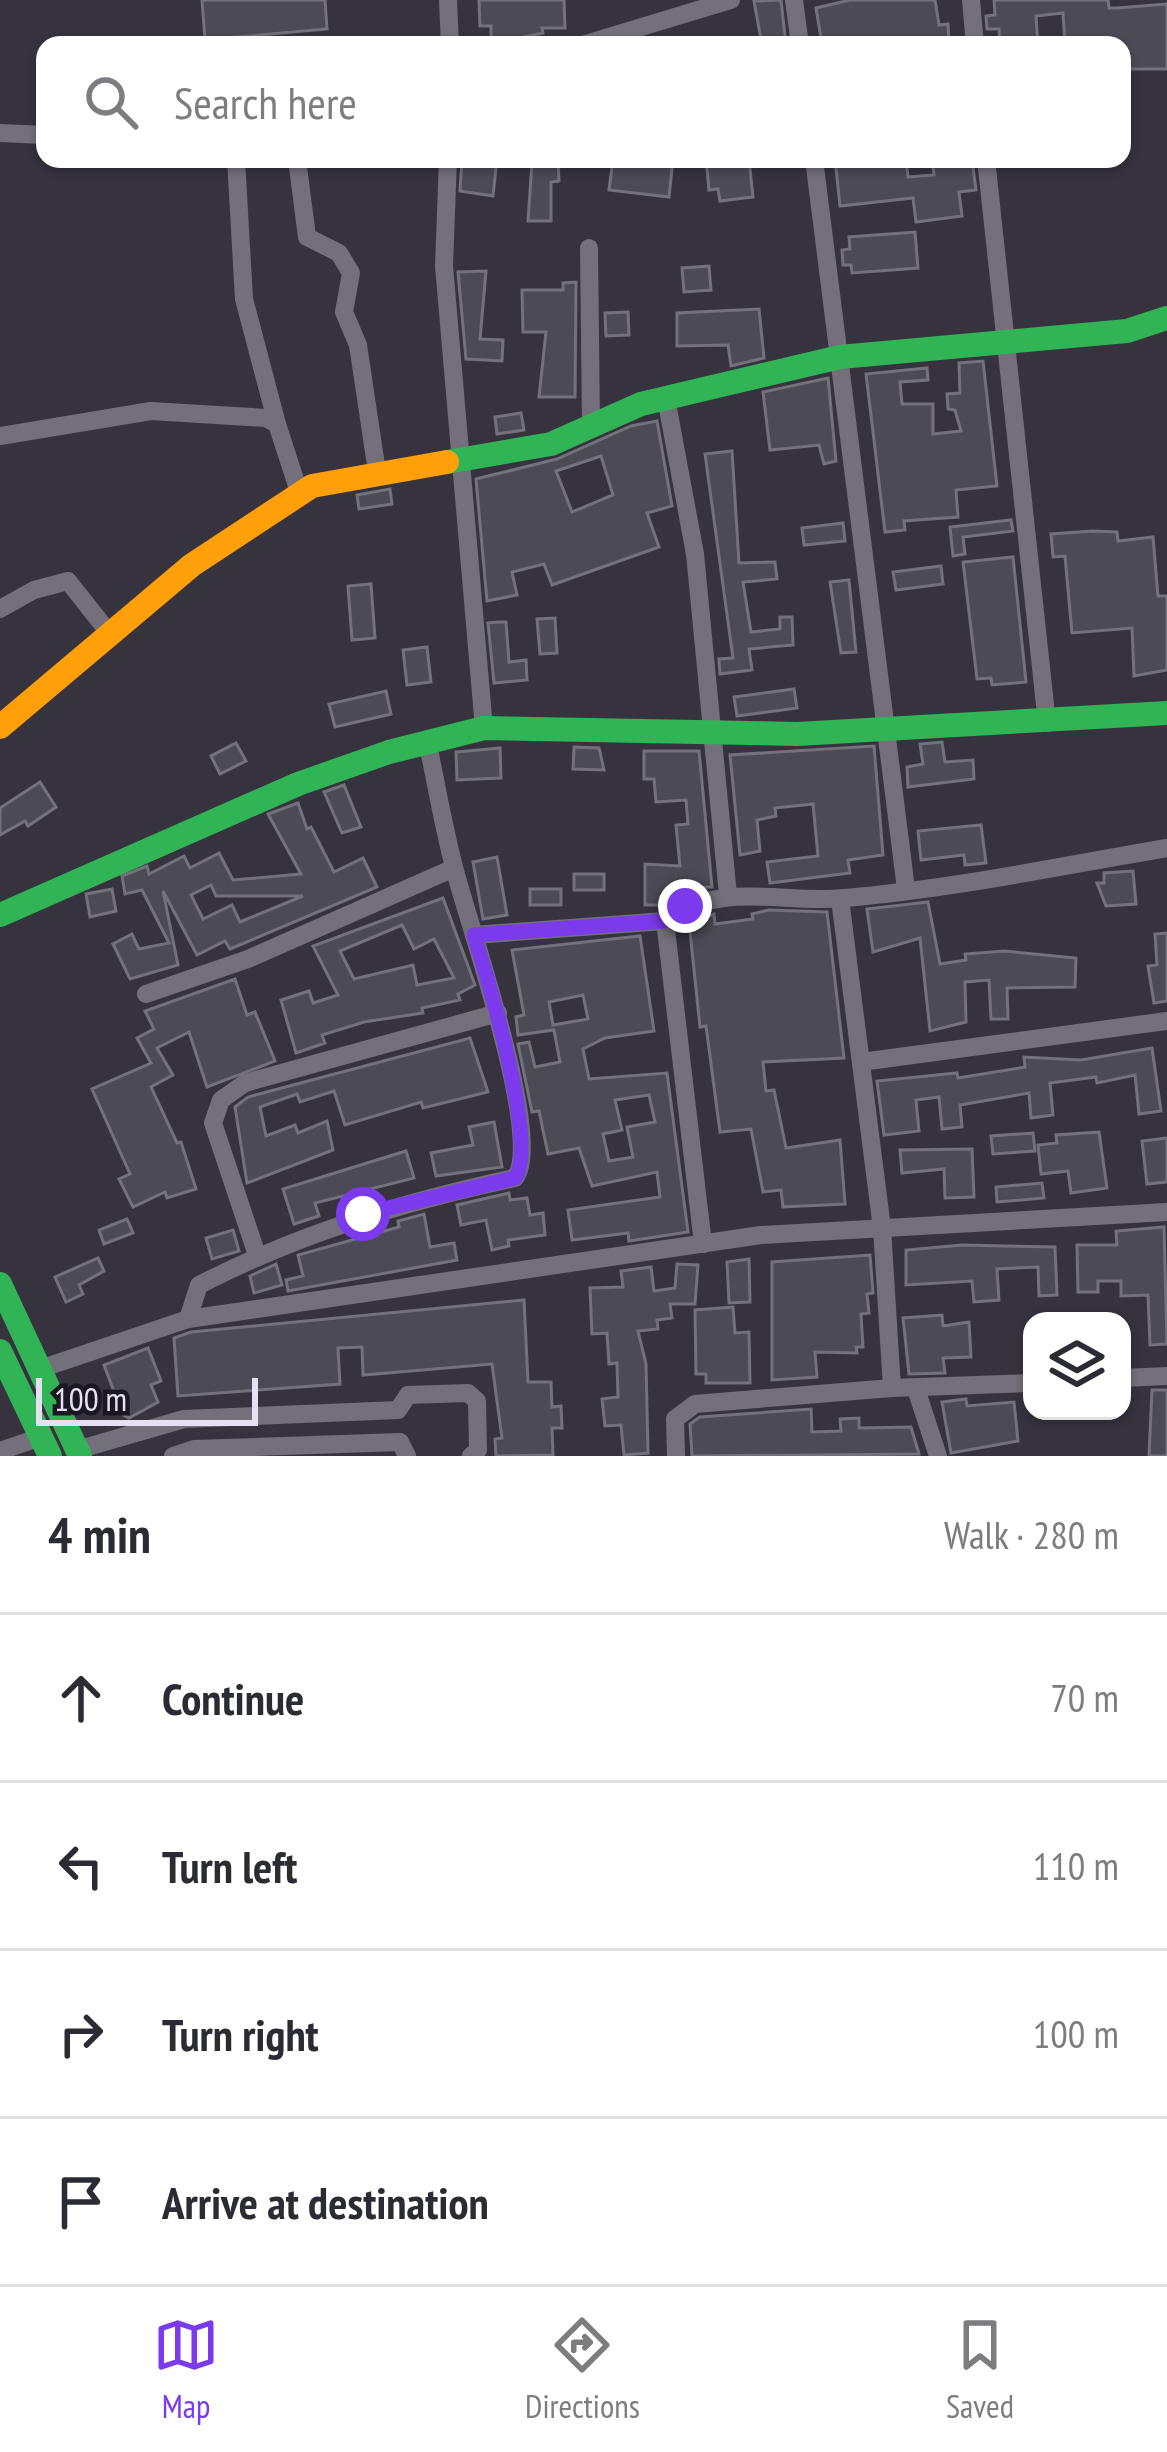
<!DOCTYPE html>
<html lang="en">
<head>
<meta charset="utf-8">
<style>
	:root { --surface:#fff; --page:#f2f2f3; --text:#2b2b33; --muted:#7c7c81; --line:#e1e1e2; --accent:#7c3aed }
	body { margin:0; font-family:"PT Sans Narrow",sans-serif; background:var(--page); color:var(--text) }
	.controls { position:absolute; right:36px; bottom:36px; display:grid; overflow:hidden; border-radius:24px; box-shadow:0 3px 9px #0004 }
	.controls button { width:108px; height:108px; display:grid; place-items:center; padding:0; border:0; border-bottom:3px solid var(--line); background:var(--surface); color:var(--text); font:60px sans-serif }
	.scale { position:absolute; left:36px; bottom:30px; width:222px; box-sizing:border-box; padding-left:12px; border:6px solid #e5e1f1; border-top:0; font-size:33px; line-height:42px; white-space:nowrap; color:#e5e1f1; -webkit-text-stroke:9px #1a1722; paint-order:stroke }
	.stop { position:absolute; width:36px; height:36px; margin:-27px; border:9px solid #7c3aed; border-radius:50%; background:#fff }
	.stop.end { background:#7c3aed; border-color:#fff; box-shadow:0 3px 12px #0008 }
	.list { margin:0; padding:0; list-style:none }
	h2 { display:flex; justify-content:space-between; align-items:center; height:156px; margin:0; padding:0 48px; font-size:51px }
	h2 small { font-size:39px; font-weight:400; color:var(--muted) }
	.list li { display:grid; grid-template-columns:78px 1fr auto; gap:36px; align-items:center; box-sizing:border-box; height:168px; padding:0 48px; border-top:3px solid var(--line) }
	.list b { display:block; font-size:45px; white-space:nowrap }
	.list em { font-size:39px; font-style:normal; color:var(--muted) }
	.icon { flex:none; width:66px; height:66px; fill:none; stroke:currentColor; stroke-width:2; stroke-linecap:round; stroke-linejoin:round }
	.map { position:relative; flex:none; width:1167px; height:1456px; overflow:hidden }
	.search { position:absolute; background:var(--surface); box-shadow:0 3px 9px #0004; left:36px; right:36px; top:36px; height:132px; display:flex; align-items:center; gap:30px; box-sizing:border-box; padding:0 42px; border-radius:24px; color:var(--muted); font-size:45px }
	.sheet { height:828px; background:var(--surface) }
	nav { display:flex; justify-content:space-around; align-items:center; box-sizing:border-box; height:168px; border-top:3px solid var(--line); background:var(--surface); font-size:33px; color:var(--muted) }
	nav a { display:grid; justify-items:center; gap:6px }
	nav .on { color:var(--accent) }
	.map>svg:first-child { display:block }
	.building { fill:#4c4a54; stroke:#73717c; stroke-width:3; fill-rule:evenodd }
	.lines { fill:none; stroke-linecap:round; stroke-linejoin:round }
	.street { stroke:#73707b; stroke-width:18 }
	.fast { stroke:#30b455; stroke-width:24 }
	.slow { stroke:#ff9f0a; stroke-width:24 }
	.route { stroke:#7c3aed; stroke-width:15 }
</style>
</head>
<body>
<div class="map">
<svg width="1167" height="1456" viewBox="0 0 1167 1456">
	<rect width="100%" height="100%" fill="#36333f"/>
	<g class="building">
		<polygon points="202,0 325,0 327,29 205,40"/>
		<polygon points="479,0 564,0 565,28 542,28 543,33 491,44 491,26 480,26"/>
		<polygon points="781,0 786,45 762,45 754,1"/>
		<polygon points="850,0 935,0 939,25 948,24 949,45 822,45 816,8"/>
		<polygon points="994,0 1108,0 1109,8 1117,8 1167,4 1167,69 1122,69 1122,45 1065,45 1063,13 1036,16 1038,45 1000,45 999,29 987,29 986,16 995,15"/>
		<polygon points="462,159 497,159 493,196 460,191"/>
		<polygon points="613,159 673,159 669,197 609,190"/>
		<polygon points="706,159 749,159 753,197 720,201 718,189 709,190"/>
		<polygon points="835,159 906,159 908,177 934,175 932,159 972,159 976,190 959,192 962,216 916,222 913,198 840,206"/>
		<polygon points="558,161 559,181 551,182 551,221 528,221 532,162"/>
		<polygon points="915,232 918,268 852,273 851,265 843,265 842,250 850,249 849,237"/>
		<polygon points="709,266 711,290 684,292 682,268"/>
		<polygon points="486,271 480,339 503,340 502,361 466,359 458,272"/>
		<polygon points="576,282 575,397 539,397 546,332 523,332 522,290 563,290 563,283"/>
		<polygon points="759,309 764,358 731,366 728,345 677,346 677,313"/>
		<polygon points="628,312 629,335 606,336 605,313"/>
		<polygon points="983,361 997,486 956,490 958,517 904,521 905,530 885,532 866,374 927,368 928,380 900,382 902,404 933,404 933,434 961,431 955,410 948,409 947,394 960,393 959,363"/>
		<polygon points="828,378 836,461 824,464 819,445 770,450 763,392"/>
		<polygon points="521,413 524,430 497,434 495,417"/>
		<path d="M657,421l15,85 -25,7 12,34 -107,38 -8,-21 -32,8 5,23 -30,6 -11,-122 81,-20 74,-33zM601,456l12,39 -41,17 -16,-41z"/>
		<polygon points="732,451 739,563 775,562 777,579 743,582 751,632 780,629 780,617 792,617 793,645 749,649 752,670 720,674 719,659 733,658 705,454"/>
		<polygon points="390,489 392,504 359,509 357,495"/>
		<polygon points="1011,520 1013,531 963,537 965,554 953,556 950,527"/>
		<polygon points="843,523 845,541 804,545 802,528"/>
		<polygon points="1093,531 1117,532 1118,541 1153,537 1158,596 1167,596 1167,670 1134,676 1132,628 1072,633 1065,556 1053,557 1051,534"/>
		<polygon points="1013,557 1026,682 992,685 991,678 977,679 963,562"/>
		<polygon points="941,566 943,584 896,590 893,572"/>
		<polygon points="849,580 856,652 841,653 830,582"/>
		<polygon points="371,584 375,638 352,640 348,586"/>
		<polygon points="555,618 557,653 540,654 537,619"/>
		<polygon points="498,622 506,622 509,662 526,660 527,680 494,683 488,623"/>
		<polygon points="427,647 431,682 407,685 403,650"/>
		<polygon points="794,689 797,708 737,716 734,697"/>
		<polygon points="386,691 391,714 335,727 329,704"/>
		<polygon points="942,742 945,762 973,760 974,779 908,787 907,767 923,764 920,744"/>
		<polygon points="236,743 246,761 220,774 211,756"/>
		<polygon points="874,746 883,855 848,860 850,873 770,883 767,862 818,856 813,804 775,808 776,816 757,820 760,851 740,855 730,755"/>
		<polygon points="574,747 599,748 604,770 573,769"/>
		<polygon points="500,748 501,778 457,780 456,752"/>
		<polygon points="644,751 699,751 712,887 671,888 671,902 665,905 645,905 645,864 680,866 676,825 688,824 686,800 656,802 654,779 644,779"/>
		<polygon points="40,782 56,807 28,826 25,821 0,835 0,808"/>
		<polygon points="344,785 361,827 342,833 324,792"/>
		<path d="M298,803l9,26 4,-2 23,45 29,-14 14,29 -147,62 -5,-8 -28,14 -34,-64 15,74 -48,14 -17,-35 19,-10 7,15 30,-6 -27,-53 -17,4 -3,-18 25,-10 2,8 35,-18 6,12 29,-15 14,27 68,-6 -33,-60zM211,885l5,11h87l-63,26 -8,-17 -29,14 -12,-24z"/>
		<polygon points="981,825 986,863 965,865 964,855 921,860 918,831"/>
		<polygon points="497,857 507,915 483,919 473,862"/>
		<polygon points="1133,871 1136,904 1106,906 1097,883 1104,883 1104,873"/>
		<rect x="574" y="874" width="30" height="16"/>
		<polygon points="112,889 116,911 90,917 86,894"/>
		<rect x="530" y="889" width="31" height="16"/>
		<path d="M443,898l32,87 -17,9 2,6 -38,8 1,5 -59,9 -42,13 3,8 -29,10 -15,-53 28,-9 4,12 25,-8 -25,-49zM402,925l12,24 20,-10 20,39 -37,7 -4,-20 -59,14 -14,-28z"/>
		<polygon points="928,902 940,964 966,960 965,954 1004,951 1076,958 1075,987 1007,988 1008,1019 991,1019 989,980 965,982 966,1022 930,1031 920,938 873,952 867,909"/>
		<polygon points="769,910 827,912 844,1058 763,1062 766,1091 774,1090 786,1148 840,1140 845,1204 783,1207 781,1190 763,1192 751,1129 720,1132 706,1026 700,1027 689,922 714,914 715,924 753,919 752,914"/>
		<polygon points="1167,933 1167,1001 1154,1003 1148,966 1157,965 1155,934"/>
		<path d="M640,936l14,95 -49,7 -22,11 6,30 78,-6 21,159 -59,9 -1,-8 -56,7 -4,-30 92,-13 -3,-25 -65,14 -13,-38 -31,6 -9,-43 -7,1 -14,-68 11,-2 6,25 25,-5 -6,-32 -36,5 -2,-18 8,-2 -12,-65zM583,995l5,24 -35,6 -4,-23zM649,1095l6,27 -28,5 6,30 -24,4 -6,-27 19,-4 -7,-30z"/>
		<polygon points="235,979 247,1015 255,1012 275,1061 207,1087 189,1032 157,1048 173,1075 151,1087 177,1143 181,1142 196,1189 167,1198 165,1192 133,1207 119,1179 130,1174 92,1089 151,1063 137,1038 154,1029 145,1011"/>
		<polygon points="470,1038 488,1092 423,1108 421,1102 345,1125 334,1091 300,1102 297,1094 260,1107 266,1136 295,1125 298,1133 327,1121 333,1150 247,1183 235,1107 248,1097"/>
		<polygon points="1152,1048 1161,1111 1139,1114 1135,1075 1097,1083 1096,1077 1050,1083 1053,1115 1031,1118 1029,1093 960,1105 962,1127 942,1129 939,1097 916,1100 919,1131 884,1135 877,1081 957,1073 958,1078 1025,1067 1024,1057 1081,1060"/>
		<polygon points="494,1122 502,1167 436,1176 431,1153 473,1145 469,1127"/>
		<polygon points="1099,1132 1107,1188 1071,1193 1068,1171 1041,1174 1038,1145 1057,1143 1056,1135"/>
		<polygon points="1033,1133 1035,1151 993,1154 991,1136"/>
		<polygon points="1167,1138 1167,1182 1147,1184 1142,1141"/>
		<polygon points="972,1149 974,1197 945,1198 944,1169 902,1173 900,1150"/>
		<polygon points="406,1151 414,1178 315,1203 319,1216 294,1224 283,1189"/>
		<polygon points="1042,1183 1044,1198 997,1202 996,1187"/>
		<polygon points="509,1193 510,1200 527,1198 530,1215 543,1213 545,1235 508,1240 509,1246 492,1250 486,1220 461,1225 457,1205"/>
		<polygon points="424,1214 430,1247 454,1243 457,1260 288,1291 286,1280 303,1276 298,1255 399,1227 398,1221"/>
		<polygon points="127,1219 133,1233 104,1244 99,1230"/>
		<polygon points="1164,1227 1167,1344 1150,1345 1148,1295 1121,1296 1121,1281 1098,1281 1098,1292 1078,1292 1077,1245 1117,1245 1116,1231"/>
		<polygon points="233,1230 239,1251 212,1259 206,1238"/>
		<polygon points="962,1245 1055,1247 1057,1295 1039,1296 1038,1267 997,1269 999,1300 974,1302 972,1281 906,1285 906,1250"/>
		<polygon points="870,1255 873,1293 867,1294 869,1313 861,1314 863,1347 856,1347 857,1353 815,1352 817,1377 772,1380 772,1262"/>
		<polygon points="98,1258 104,1271 79,1285 83,1294 66,1302 55,1277"/>
		<polygon points="749,1259 750,1302 729,1303 727,1262"/>
		<polygon points="276,1264 282,1285 254,1293 250,1276"/>
		<polygon points="677,1264 698,1265 695,1304 670,1304 672,1318 657,1320 658,1329 638,1331 646,1364 648,1453 624,1455 621,1425 605,1426 602,1399 618,1397 617,1363 609,1364 607,1333 592,1334 590,1288 623,1287 621,1271 651,1267 654,1291 675,1288"/>
		<polygon points="524,1300 528,1382 551,1382 552,1407 561,1406 562,1428 552,1428 553,1455 496,1456 495,1439 502,1438 492,1364 363,1375 362,1347 338,1348 340,1384 178,1396 174,1338 191,1332"/>
		<polygon points="733,1307 735,1333 749,1332 750,1383 706,1383 706,1374 696,1374 695,1310"/>
		<polygon points="942,1315 943,1326 969,1322 971,1357 943,1358 945,1373 909,1374 903,1318"/>
		<polygon points="148,1348 161,1381 151,1385 158,1402 129,1418 123,1415 104,1365"/>
		<polygon points="1152,1390 1167,1390 1167,1456 1149,1456"/>
		<polygon points="966,1399 967,1406 1014,1402 1018,1441 951,1453 942,1402"/>
		<polygon points="811,1409 812,1432 841,1431 840,1419 859,1418 859,1428 911,1427 919,1454 692,1456 690,1424 700,1417"/>
	</g>
	<g class="lines">
		<g class="street">
			<polyline points="448,0 450,45"/>
			<polyline points="794,0 800,45"/>
			<polyline points="971,0 975,45"/>
			<polyline points="582,45 731,0"/>
			<polyline points="0,133 45,135"/>
			<polyline points="236,159 244,299 277,424"/>
			<polyline points="297,159 307,237 339,253 351,273 344,312 358,345 377,472"/>
			<polyline points="448,159 444,266 484,728"/>
			<polyline points="814,159 906,889"/>
			<polyline points="986,159 1047,723"/>
			<polyline points="589,248 591,426"/>
			<polyline points="666,398 695,554 728,895"/>
			<polyline points="0,436 151,411 266,418 277,424 300,495"/>
			<polyline points="0,609 34,590 68,581 110,634"/>
			<polyline points="840,899 882,1228 892,1388"/>
			<polyline points="665,921 703,1244"/>
			<path d="M474,935l191,-14c57,-41 115,-17 180,-23 107,-9 215,-32 322,-50"/>
			<polyline points="146,994 248,959 454,868"/>
			<polyline points="861,1062 1167,1021"/>
			<polyline points="257,1255 213,1123 221,1100 245,1083 498,1013"/>
			<path d="M188,1319l11,-34c102,-52 204,-83 316,-107 30,-38 -48,-258 -61,-311 -11,-42 -18,-85 -27,-127"/>
			<polyline points="40,1369 188,1319 761,1235 1167,1212"/>
			<polyline points="1122,1378 1167,1376"/>
			<polyline points="916,1389 938,1456"/>
			<polyline points="77,1450 184,1419 398,1410 408,1395 468,1393 477,1401 478,1450 471,1456"/>
			<polyline points="0,1451 41,1437"/>
			<polyline points="173,1456 194,1449 400,1442 407,1456"/>
			<polyline points="676,1456 675,1419 695,1404 892,1388 1032,1383"/>
		</g>
		<g class="fast">
			<polyline points="447,462 551,444 641,404 840,357 1127,331 1167,318"/>
			<polyline points="0,915 298,784 389,752 484,728 797,734 1167,713"/>
			<polyline points="0,1284 80,1456"/>
			<polyline points="0,1351 50,1456"/>
		</g>
		<polyline class="slow" points="0,727 192,565 312,486 447,462"/>
	</g>
	<g class="lines">
		<path class="route" d="M363,1214l152,-36c24,-31 -28,-202 -41,-243l190,-14 21,-15"/>
	</g>
</svg>
<div class="controls">
<button><svg class="icon" aria-label="layers" viewBox="0 0 24 24"><path d="M12 4l9 5-9 5-9-5zM3 14l9 5 9-5"/></svg></button>
</div>
<div class="scale">100 m</div>
<div class="stop" style="left:363px;top:1214px"></div>
<div class="stop end" style="left:685px;top:906px"></div>
<div class="search"><svg class="icon" aria-label="search" viewBox="0 0 24 24"><circle cx="10" cy="10" r="6"/><path d="M15 15l6 6"/></svg>Search here</div>
</div>
<section class="sheet">
<h2>4 min<small>Walk · 280 m</small></h2>
<ul class="list">
<li><svg class="icon" aria-label="ahead" viewBox="0 0 24 24"><path d="M12 20V5M6 11l6-6 6 6"/></svg><div><b>Continue</b></div><em>70 m</em></li>
<li><svg class="icon" aria-label="left" viewBox="0 0 24 24"><path d="M17 20v-9H6M10 6l-5 5 5 5"/></svg><div><b>Turn left</b></div><em>110 m</em></li>
<li><svg class="icon" aria-label="right" viewBox="0 0 24 24"><path d="M7 20v-9h11M14 6l5 5-5 5"/></svg><div><b>Turn right</b></div><em>100 m</em></li>
<li><svg class="icon" aria-label="arrive" viewBox="0 0 24 24"><path d="M6 21V4h12l-3 4 3 4H6"/></svg><div><b>Arrive at destination</b></div></li>
</ul>
</section>
<nav>
<a class="on"><svg class="icon" aria-label="map" viewBox="0 0 24 24"><path d="M3 6l6-2 6 2 6-2v14l-6 2-6-2-6 2zM9 4v14M15 6v14"/></svg>Map</a>
<a><svg class="icon" aria-label="directions" viewBox="0 0 24 24"><path d="M12 3l9 9-9 9-9-9zM9 14v-3h6M13 9l2 2-2 2"/></svg>Directions</a>
<a><svg class="icon" aria-label="saved" viewBox="0 0 24 24"><path d="M7 4h10v16l-5-4-5 4z"/></svg>Saved</a>
</nav>
</body>
</html>
